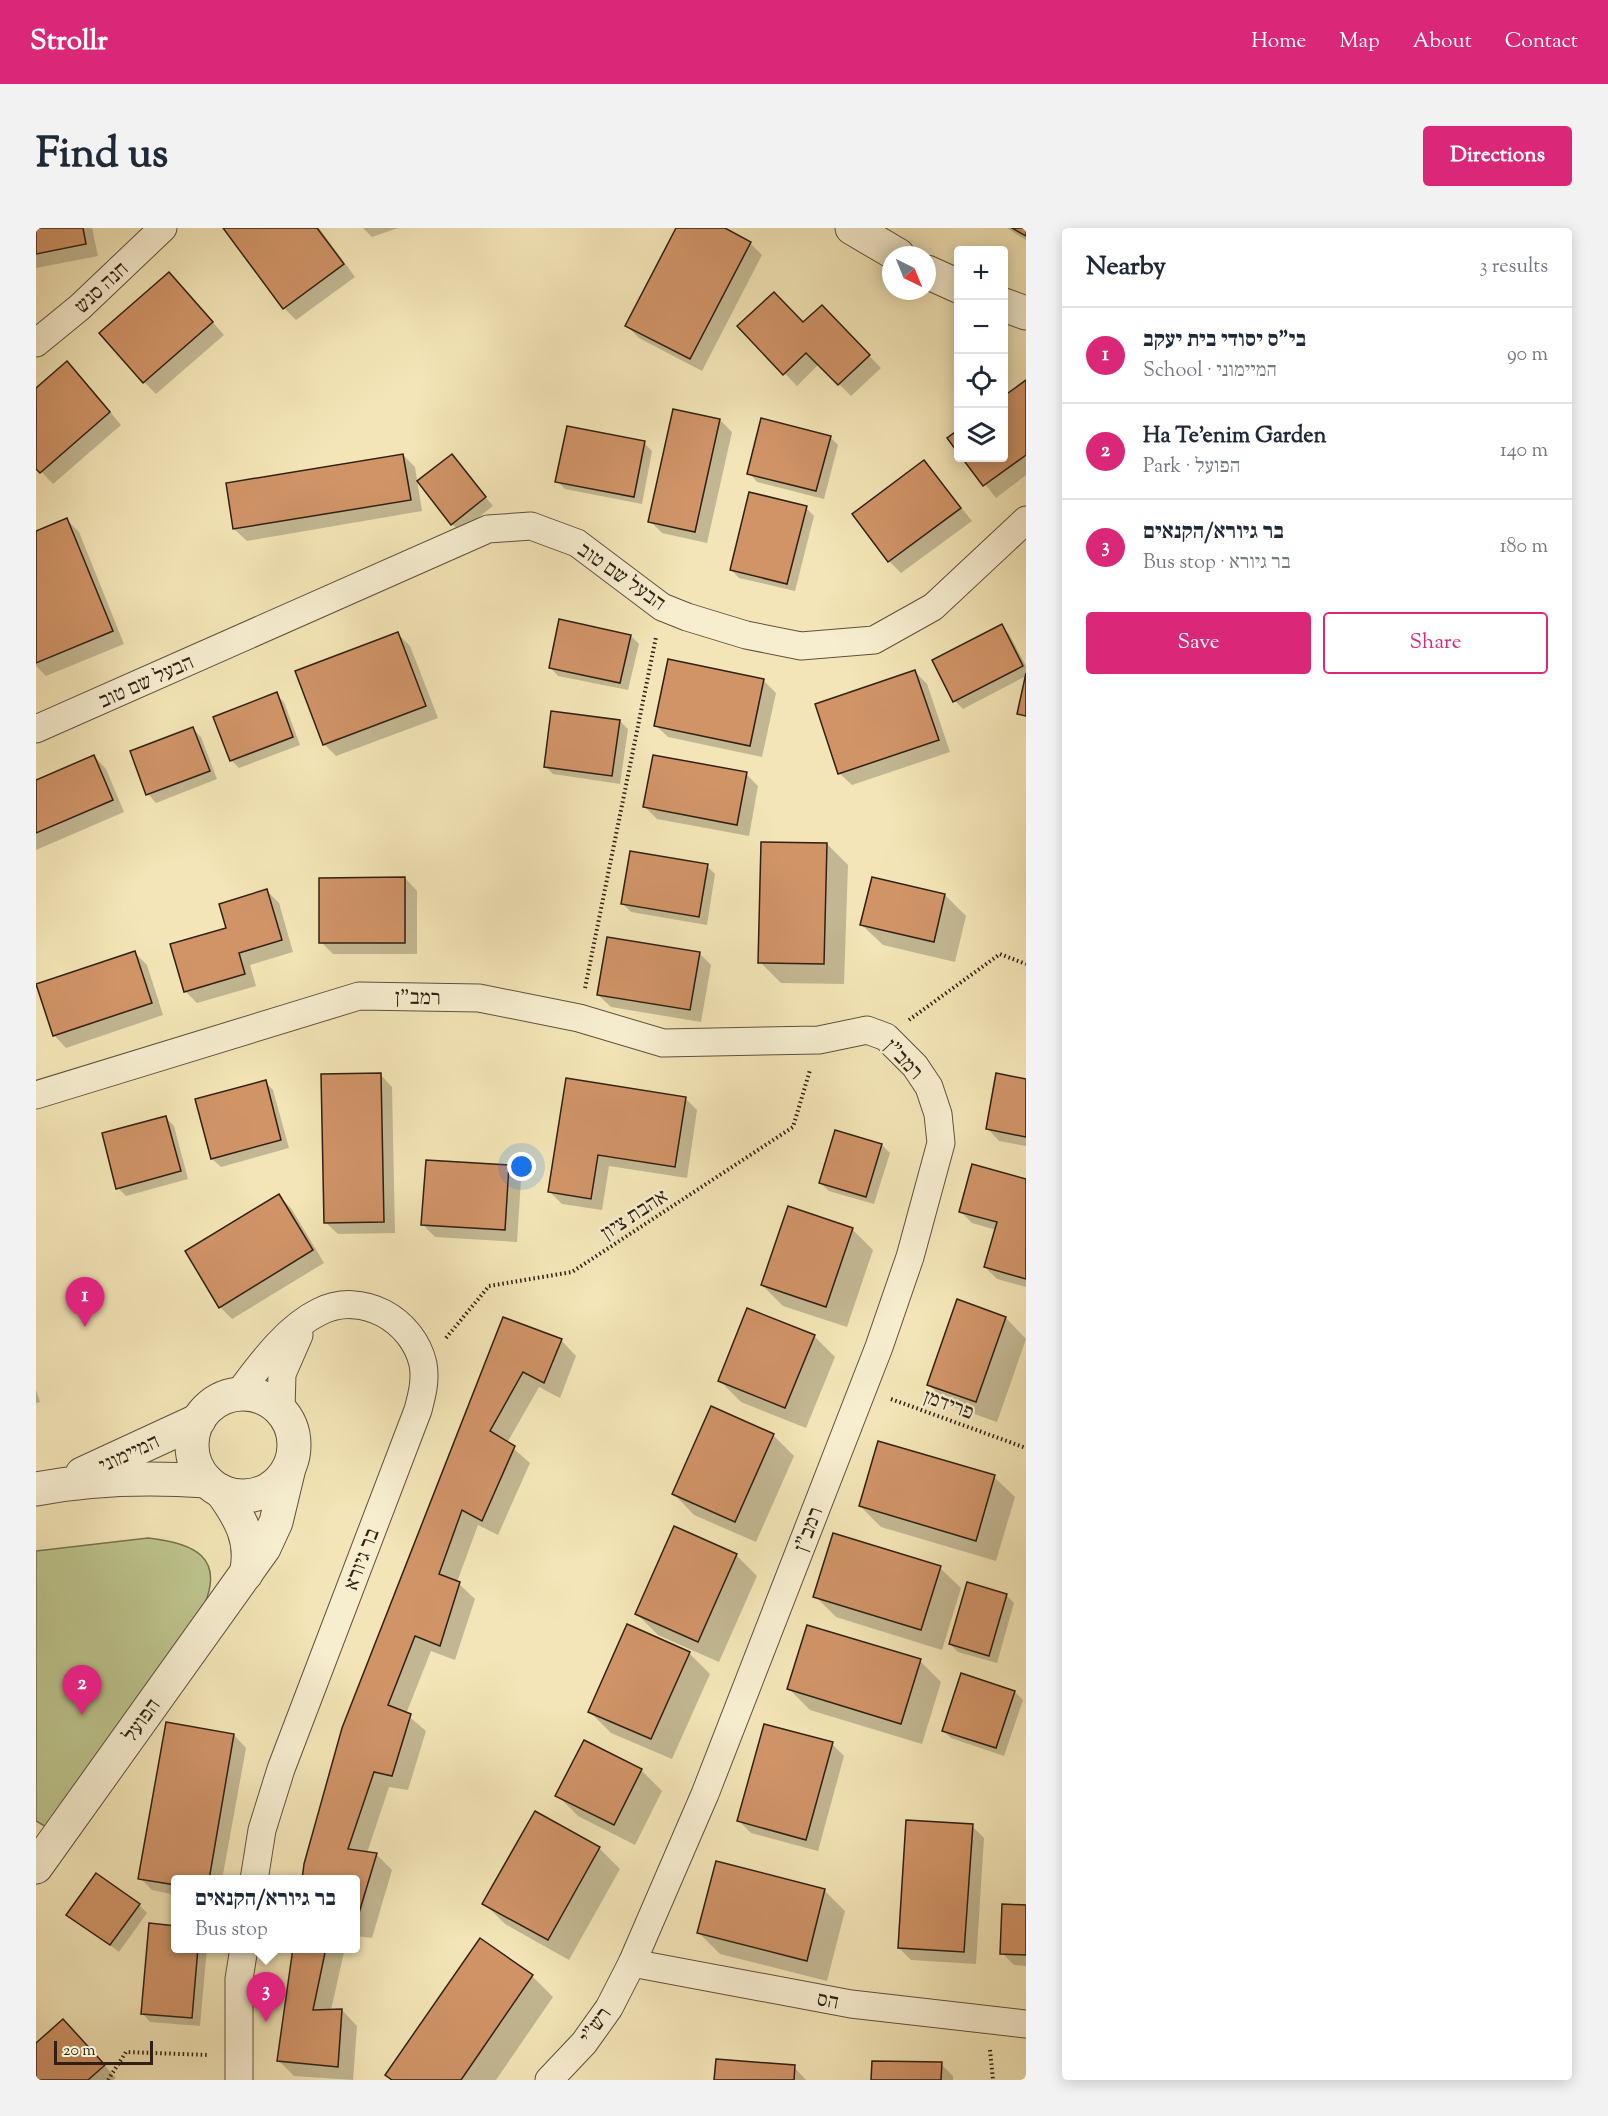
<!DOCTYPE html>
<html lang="en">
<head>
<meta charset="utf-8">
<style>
	:root { --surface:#fff; --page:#f2f2f3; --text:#1f2937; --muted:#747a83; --line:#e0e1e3; --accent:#db2777 }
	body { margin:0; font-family:"Sorts Mill Goudy","Frank Ruhl Libre",serif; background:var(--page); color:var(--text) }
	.controls { position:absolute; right:18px; top:18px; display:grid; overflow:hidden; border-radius:6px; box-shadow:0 3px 15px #0003 }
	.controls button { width:54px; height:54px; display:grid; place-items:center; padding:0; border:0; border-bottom:2px solid var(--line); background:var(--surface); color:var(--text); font:30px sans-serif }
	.compass { position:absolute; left:846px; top:18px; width:54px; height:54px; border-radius:50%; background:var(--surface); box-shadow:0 3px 15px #0003; rotate:137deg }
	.scale { position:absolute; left:18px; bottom:15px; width:99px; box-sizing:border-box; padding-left:6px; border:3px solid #301f12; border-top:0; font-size:16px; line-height:21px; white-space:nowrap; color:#301f12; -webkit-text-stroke:4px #f7eed0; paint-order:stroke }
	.you { position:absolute; left:486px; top:939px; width:21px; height:21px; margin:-15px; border:4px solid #fff; border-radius:50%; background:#1a73e8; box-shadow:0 0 0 9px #1a73e833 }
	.badge { display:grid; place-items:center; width:39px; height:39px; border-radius:50%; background:var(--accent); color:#fff; font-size:20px; font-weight:700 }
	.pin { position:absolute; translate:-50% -50px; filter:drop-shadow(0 2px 3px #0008) }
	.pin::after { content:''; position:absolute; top:32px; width:21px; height:18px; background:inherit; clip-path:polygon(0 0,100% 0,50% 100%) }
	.popup { position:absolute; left:135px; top:1647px; width:189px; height:78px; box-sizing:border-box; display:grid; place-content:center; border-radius:6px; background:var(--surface); filter:drop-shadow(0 2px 4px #0005); font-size:20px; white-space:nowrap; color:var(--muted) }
	.popup b { font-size:22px; color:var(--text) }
	.popup::after { content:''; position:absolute; left:50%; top:100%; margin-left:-12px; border:12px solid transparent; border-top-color:var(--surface) }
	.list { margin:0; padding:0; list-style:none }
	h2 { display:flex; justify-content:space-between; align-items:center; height:78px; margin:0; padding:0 24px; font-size:26px }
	h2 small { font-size:20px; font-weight:400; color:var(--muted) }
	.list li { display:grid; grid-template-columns:39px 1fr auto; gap:18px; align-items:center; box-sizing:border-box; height:96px; padding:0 24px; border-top:2px solid var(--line) }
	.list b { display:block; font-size:22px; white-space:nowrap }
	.list p { margin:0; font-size:20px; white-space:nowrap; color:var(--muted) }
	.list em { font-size:20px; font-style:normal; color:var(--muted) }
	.actions { display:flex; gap:12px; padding:18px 24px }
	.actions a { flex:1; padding:14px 0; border:2px solid var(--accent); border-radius:6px; text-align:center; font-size:21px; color:var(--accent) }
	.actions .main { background:var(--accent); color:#fff }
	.icon { flex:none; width:33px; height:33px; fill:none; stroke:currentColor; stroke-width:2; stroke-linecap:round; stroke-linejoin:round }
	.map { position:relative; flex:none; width:990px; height:1852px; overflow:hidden; border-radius:6px }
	header { display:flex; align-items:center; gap:36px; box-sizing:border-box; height:84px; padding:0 30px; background:var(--accent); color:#fff }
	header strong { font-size:28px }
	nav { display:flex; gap:33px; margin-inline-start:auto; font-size:21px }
	.intro { display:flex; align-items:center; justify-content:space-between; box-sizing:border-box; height:144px; padding:0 36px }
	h1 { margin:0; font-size:42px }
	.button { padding:15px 27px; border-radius:6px; background:var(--accent); color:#fff; font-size:21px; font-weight:700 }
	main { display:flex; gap:36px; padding:0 36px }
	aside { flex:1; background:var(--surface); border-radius:6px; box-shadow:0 3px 15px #0003 }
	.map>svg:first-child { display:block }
	.green { fill:#bdc48d; stroke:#767250; stroke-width:1.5 }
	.shadow { fill:#0003 }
	.building { fill:#d09467; stroke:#301f12; stroke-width:1.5 }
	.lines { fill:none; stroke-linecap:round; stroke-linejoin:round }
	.minor-casing { stroke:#61503b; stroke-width:29 }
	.tertiary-casing { stroke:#61503b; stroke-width:35 }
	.path { stroke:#301f12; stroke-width:4; stroke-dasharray:1.5 3; stroke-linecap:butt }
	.minor { stroke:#f7eed0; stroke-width:27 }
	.tertiary { stroke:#f7eed0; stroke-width:33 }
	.labels { text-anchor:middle; stroke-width:4.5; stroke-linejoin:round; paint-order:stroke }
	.street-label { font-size:21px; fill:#301f12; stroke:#f7eed0 }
</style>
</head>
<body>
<header>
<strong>Strollr</strong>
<nav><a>Home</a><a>Map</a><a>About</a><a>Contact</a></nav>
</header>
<div class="intro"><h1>Find us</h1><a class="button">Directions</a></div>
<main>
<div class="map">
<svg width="990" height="1852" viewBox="0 0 990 1852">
	<rect width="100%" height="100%" fill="#f3e5b7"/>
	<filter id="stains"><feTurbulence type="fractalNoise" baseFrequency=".00333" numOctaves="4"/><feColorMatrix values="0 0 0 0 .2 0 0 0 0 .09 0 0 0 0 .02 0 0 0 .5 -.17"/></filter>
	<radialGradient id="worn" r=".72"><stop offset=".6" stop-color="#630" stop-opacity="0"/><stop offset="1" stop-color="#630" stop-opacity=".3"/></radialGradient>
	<path class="green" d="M112,1310c46,5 78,19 55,70l-155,220 -12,-7v-270z"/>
	<g class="shadow">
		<polygon points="0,0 56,0 62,28 0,40"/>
		<polygon points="189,0 283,0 319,49 260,92 248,80"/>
		<polygon points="327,0 362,0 336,9"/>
		<polygon points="642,0 686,0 714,15 726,27 666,143 603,110 591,98"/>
		<polygon points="971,0 990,0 990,12"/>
		<polygon points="145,58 188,107 120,166 108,154"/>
		<polygon points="786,79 845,140 815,168 783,136 761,158 703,98 767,96"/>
		<polygon points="43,147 85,197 17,256 0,238 0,162"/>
		<polygon points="990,154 990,247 960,270 928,230 968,230 968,170"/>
		<polygon points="684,192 696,204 671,315 626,305 614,293"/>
		<polygon points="794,209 802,217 788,271 721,254 713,245"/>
		<polygon points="608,215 616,223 606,276 529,261 521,253"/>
		<polygon points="367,227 379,239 386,283 211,313 198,301"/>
		<polygon points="416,228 457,278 424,304 416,296"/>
		<polygon points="888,233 936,293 865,345 853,333"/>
		<polygon points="770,280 778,288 759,363 703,350 695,342"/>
		<polygon points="31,292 43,304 88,416 10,448 0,438 0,305"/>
		<polygon points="965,398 973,406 990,438 990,448 927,481 919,473"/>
		<polygon points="362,406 374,418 402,490 300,528 288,516"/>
		<polygon points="595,408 603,416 592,462 522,448 514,439"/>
		<polygon points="879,444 891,456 914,524 816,557 803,545"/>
		<polygon points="728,453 740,465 726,529 632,509 619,497"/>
		<polygon points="240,466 248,474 264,517 203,540 195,532"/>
		<polygon points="584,493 592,501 584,556 517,546 509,538"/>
		<polygon points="157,501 165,509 181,551 120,575 112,566 96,524"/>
		<polygon points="58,528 70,541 88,584 0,622 0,554"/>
		<polygon points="710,546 722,558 713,608 621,591 609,579"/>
		<polygon points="791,616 812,637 808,756 745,755 724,734"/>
		<polygon points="671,638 679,646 671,697 595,684 587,676"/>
		<polygon points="369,650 381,663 381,726 297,726 285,714"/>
		<polygon points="837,651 909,667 930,688 919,734 847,717 826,697"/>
		<polygon points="231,663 243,675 257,724 214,737 220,758 161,775 149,763 192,701"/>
		<polygon points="99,725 111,737 127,787 30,820 18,807"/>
		<polygon points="663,725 675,737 665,794 575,779 562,767"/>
		<polygon points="344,846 356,859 359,1005 302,1006 289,994"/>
		<polygon points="531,852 649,870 661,882 651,950 573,938 566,982 526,976 514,964"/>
		<polygon points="990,852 990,918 963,913 951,900"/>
		<polygon points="229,854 237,862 253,920 185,939 176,931 161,872"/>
		<polygon points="129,889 138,898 152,951 90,968 82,960"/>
		<polygon points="846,917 854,925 838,976 793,963 784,955"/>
		<polygon points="473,938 485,951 481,1014 399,1009 387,997"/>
		<polygon points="990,953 990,1059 961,1051 949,1039 960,1002 936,995 924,983"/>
		<polygon points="243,968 255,980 288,1035 196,1091 184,1079"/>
		<polygon points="816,1001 837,1022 811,1099 747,1078 726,1057"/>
		<polygon points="922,1073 970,1090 990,1111 961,1194 913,1177 892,1156"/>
		<polygon points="468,1091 525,1112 540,1128 524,1170 503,1159 471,1215 494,1235 462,1307 442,1297 421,1354 439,1371 419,1432 395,1423 370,1486 390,1503 372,1562 353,1559 331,1625 340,1626 356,1642 336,1710 320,1708 320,1652 268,1652"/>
		<polygon points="778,1108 799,1129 770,1200 705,1174 684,1153"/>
		<polygon points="0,1162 4,1174 0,1175"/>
		<polygon points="737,1207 758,1228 720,1314 658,1287 638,1266"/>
		<polygon points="958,1249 979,1269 960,1333 845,1299 824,1278"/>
		<polygon points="700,1327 721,1348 683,1434 622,1407 601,1386"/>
		<polygon points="904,1340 925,1360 906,1422 800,1389 779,1368"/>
		<polygon points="970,1367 978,1375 961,1435 922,1424 914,1416"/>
		<polygon points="653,1425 674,1446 636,1531 575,1505 554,1484"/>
		<polygon points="884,1433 905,1454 886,1516 774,1482 753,1461"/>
		<polygon points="979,1464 987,1472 968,1528 915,1510 907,1502"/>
		<polygon points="198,1507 210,1520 186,1652 140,1652 140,1667 116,1662 104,1650"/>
		<polygon points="796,1516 808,1528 782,1623 715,1605 703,1593"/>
		<polygon points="605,1542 626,1563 599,1617 542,1588 521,1567"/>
		<polygon points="499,1585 563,1620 584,1641 533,1732 469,1696 448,1675"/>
		<polygon points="936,1598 948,1610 940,1736 875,1732 863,1720"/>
		<polygon points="788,1662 809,1683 791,1753 684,1726 663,1705"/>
		<polygon points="103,1677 111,1685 83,1724 32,1686"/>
		<polygon points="990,1678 990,1738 978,1737 966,1725"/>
		<polygon points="114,1697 140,1699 140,1720 171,1720 164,1798 114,1794 106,1785"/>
		<polygon points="258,1720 309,1720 295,1782 306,1782 321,1798 317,1852 258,1848 243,1833"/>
		<polygon points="496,1748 517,1769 460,1852 356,1852 351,1847"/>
		<polygon points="39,1805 80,1850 77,1852 0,1852 0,1817"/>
		<polygon points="905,1836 917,1848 917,1852 837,1852"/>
		<polygon points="758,1839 770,1852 680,1852"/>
	</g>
	<g class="building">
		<polygon points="0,0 47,0 50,16 0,26"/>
		<polygon points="187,0 281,0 308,36 247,81"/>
		<polygon points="640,0 689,0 715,14 654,131 589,98"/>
		<polygon points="976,0 990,0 990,8"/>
		<polygon points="133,44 177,94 107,155 63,105"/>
		<polygon points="738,64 767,94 786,77 834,127 802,157 770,125 747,147 701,98"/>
		<polygon points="31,133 74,184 4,245 0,241 0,160"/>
		<polygon points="990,152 990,227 947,258 926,230 968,230 968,168"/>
		<polygon points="637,181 684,191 659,304 612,294"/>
		<polygon points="725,190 795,208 780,263 711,246"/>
		<polygon points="531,198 609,213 598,269 519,254"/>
		<polygon points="922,202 922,225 911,210"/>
		<polygon points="367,226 375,272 197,301 190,255"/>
		<polygon points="416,226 450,269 415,297 381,253"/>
		<polygon points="888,232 925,280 852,334 816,286"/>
		<polygon points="713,264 771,278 751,356 694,342"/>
		<polygon points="31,290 77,403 0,435 0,303"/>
		<polygon points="523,391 595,407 584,455 513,440"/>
		<polygon points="966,396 987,438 917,474 896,432"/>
		<polygon points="362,404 390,478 287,517 259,443"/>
		<polygon points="632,431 728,451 714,518 618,498"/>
		<polygon points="879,442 903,512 802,546 779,476"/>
		<polygon points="990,445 990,488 981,486"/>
		<polygon points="241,464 257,509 194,533 177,489"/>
		<polygon points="515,483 584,492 576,548 508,539"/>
		<polygon points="157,499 174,543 110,567 94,523"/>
		<polygon points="58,527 77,572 0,605 0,552"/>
		<polygon points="617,527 711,544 701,597 607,579"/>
		<polygon points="725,614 791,615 788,736 722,735"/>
		<polygon points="594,623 672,636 663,689 585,676"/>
		<polygon points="369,649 369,715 283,715 283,650"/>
		<polygon points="836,649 909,666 898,714 824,697"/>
		<polygon points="231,661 246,712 203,725 209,746 148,764 134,716 190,700 183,676"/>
		<polygon points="571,709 664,724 654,782 561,767"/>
		<polygon points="99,723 116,775 17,808 0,756"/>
		<polygon points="345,845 348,994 288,995 285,846"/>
		<polygon points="960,845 990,851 990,909 950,901"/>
		<polygon points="530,850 650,869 639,939 562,927 555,971 512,964"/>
		<polygon points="230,852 245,912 175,931 159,871"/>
		<polygon points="130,888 145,943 80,961 66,905"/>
		<polygon points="799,902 846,916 830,969 783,955"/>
		<polygon points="390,932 473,937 469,1002 385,997"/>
		<polygon points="936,936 990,951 990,1051 948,1039 961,994 923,984"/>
		<polygon points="243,966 277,1022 183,1080 149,1023"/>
		<polygon points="752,978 817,1000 790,1079 725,1057"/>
		<polygon points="921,1071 970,1089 940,1174 891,1157"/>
		<polygon points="711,1080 779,1107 749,1180 682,1153"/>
		<polygon points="467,1089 526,1111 508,1155 487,1144 454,1203 479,1218 446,1293 426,1282 403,1346 424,1354 404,1418 379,1408 352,1477 375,1486 356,1548 338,1544 312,1621 341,1625 320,1695 320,1652 266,1652 268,1636 306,1500"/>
		<polygon points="675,1178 738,1206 699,1294 636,1266"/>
		<polygon points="842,1213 959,1247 940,1313 823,1278"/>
		<polygon points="638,1298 701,1326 662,1414 599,1386"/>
		<polygon points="797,1305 905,1338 885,1402 777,1369"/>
		<polygon points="931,1354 971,1366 953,1428 913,1416"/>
		<polygon points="591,1396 654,1424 615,1511 552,1484"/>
		<polygon points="771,1397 885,1431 865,1496 751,1461"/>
		<polygon points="925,1445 979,1463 960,1520 906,1503"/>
		<polygon points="130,1494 198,1506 173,1652 140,1652 140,1657 102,1651"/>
		<polygon points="728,1496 797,1514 770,1612 701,1593"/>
		<polygon points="548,1512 606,1541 578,1597 519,1568"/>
		<polygon points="499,1583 564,1619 512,1712 446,1676"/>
		<polygon points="870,1592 937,1596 928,1724 862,1720"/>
		<polygon points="680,1633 789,1661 771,1733 661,1705"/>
		<polygon points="60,1645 104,1676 74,1717 30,1687"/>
		<polygon points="966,1676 990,1677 990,1727 964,1726"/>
		<polygon points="113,1695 140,1698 140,1720 162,1720 156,1790 105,1786"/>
		<polygon points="444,1710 497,1747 425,1852 356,1852 349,1847"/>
		<polygon points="257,1720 290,1720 277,1782 306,1781 302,1839 241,1833"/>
		<polygon points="27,1791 69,1837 52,1852 0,1852 0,1815"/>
		<polygon points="680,1831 759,1837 758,1852 678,1852"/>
		<polygon points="836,1833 906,1834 905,1852 835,1852"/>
	</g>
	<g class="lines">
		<g class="minor-casing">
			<g id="minor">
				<polyline points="0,115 44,79 127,0"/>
				<polyline points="0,501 452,301 495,298 541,315 626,379 651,389 710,407 765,418 838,412 897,379 990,292"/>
				<polyline points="0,867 323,768 443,770 543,790 627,815 783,812 831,802 850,809 879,838 893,859 902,886 905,915 874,1029 843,1119 669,1566 596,1735 573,1780 548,1815 513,1852"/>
				<path d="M202,1166c22,-29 48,-66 81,-82 43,-22 94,8 104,52 3,16 -1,31 -5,46l-137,359 -19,61 -8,50"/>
				<polyline points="245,1182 246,1146 263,1107"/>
				<polyline points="596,1735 815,1776 990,1796"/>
				<polyline points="203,1852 203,1751 208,1720"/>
			</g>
		</g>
		<g class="tertiary-casing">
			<g id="tertiary">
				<polyline points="816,0 862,27"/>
				<polyline points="891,44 922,58"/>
				<polyline points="968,77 990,85"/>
				<circle cx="207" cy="1217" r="51"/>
				<polyline points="46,1246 163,1192"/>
				<path d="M0,1261c57,-11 114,-12 171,-8"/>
				<path d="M185,1263c19,26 33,50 25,83"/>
				<polyline points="0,1639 228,1320 240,1294 253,1240"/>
			</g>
		</g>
		<g class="path">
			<polyline points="549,760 620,409"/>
			<polyline points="873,792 964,726 990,736"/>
			<polyline points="410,1110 453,1058 536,1044 757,899 774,842"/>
			<polyline points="855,1171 990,1220"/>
			<polyline points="954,1822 957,1852"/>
			<polyline points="72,1852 90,1824 173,1827"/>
		</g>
		<use href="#minor" class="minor"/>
		<use href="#tertiary" class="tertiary"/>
	</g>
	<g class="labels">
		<g class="street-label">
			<text transform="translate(65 59) rotate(-43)" y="7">חנה סנש</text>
			<text transform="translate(586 348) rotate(35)" y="7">הבעל שם טוב</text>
			<text transform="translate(110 453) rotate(-24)" y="7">הבעל שם טוב</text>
			<text transform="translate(382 769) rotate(1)" y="7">רמב"ן</text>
			<text transform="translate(868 831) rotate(47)" y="7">רמב"ן</text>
			<text transform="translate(598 986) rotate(-33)" y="7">אהבת ציון</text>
			<text transform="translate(913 1176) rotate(20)" y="7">פרידמן</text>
			<text transform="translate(93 1225) rotate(-25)" y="7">המיימוני</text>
			<text transform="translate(772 1301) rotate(-69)" y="7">רמב"ן</text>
			<text transform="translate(325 1331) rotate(-69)" y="7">בר גיורא</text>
			<text transform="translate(105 1492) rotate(-54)" y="7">הפועל</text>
			<text transform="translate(792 1772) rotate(11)" y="7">הס</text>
			<text transform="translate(559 1797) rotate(-55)" y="7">רש"י</text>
		</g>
	</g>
	<rect width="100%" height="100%" filter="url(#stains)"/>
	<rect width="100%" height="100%" fill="url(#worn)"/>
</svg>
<div class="controls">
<button>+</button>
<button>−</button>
<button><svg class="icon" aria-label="locate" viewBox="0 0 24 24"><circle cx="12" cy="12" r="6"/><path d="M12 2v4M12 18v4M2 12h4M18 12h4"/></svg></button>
<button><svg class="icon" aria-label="layers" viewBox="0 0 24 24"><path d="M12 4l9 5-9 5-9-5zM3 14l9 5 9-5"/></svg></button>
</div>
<svg class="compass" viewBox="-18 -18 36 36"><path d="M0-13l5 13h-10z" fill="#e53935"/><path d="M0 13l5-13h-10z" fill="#747a83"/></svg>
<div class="scale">20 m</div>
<div class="you"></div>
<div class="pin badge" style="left:49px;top:1099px">1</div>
<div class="pin badge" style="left:46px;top:1487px">2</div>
<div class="pin badge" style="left:230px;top:1794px">3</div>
<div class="popup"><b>בר גיורא/הקנאים</b>Bus stop</div>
</div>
<aside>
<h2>Nearby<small>3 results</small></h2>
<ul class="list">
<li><span class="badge">1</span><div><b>בי&quot;ס יסודי בית יעקב</b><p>School · המיימוני</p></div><em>90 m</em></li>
<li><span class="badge">2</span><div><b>Ha Te'enim Garden</b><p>Park · הפועל</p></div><em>140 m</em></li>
<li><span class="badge">3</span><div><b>בר גיורא/הקנאים</b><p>Bus stop · בר גיורא</p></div><em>180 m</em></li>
</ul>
<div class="actions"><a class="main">Save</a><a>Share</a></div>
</aside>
</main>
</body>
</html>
